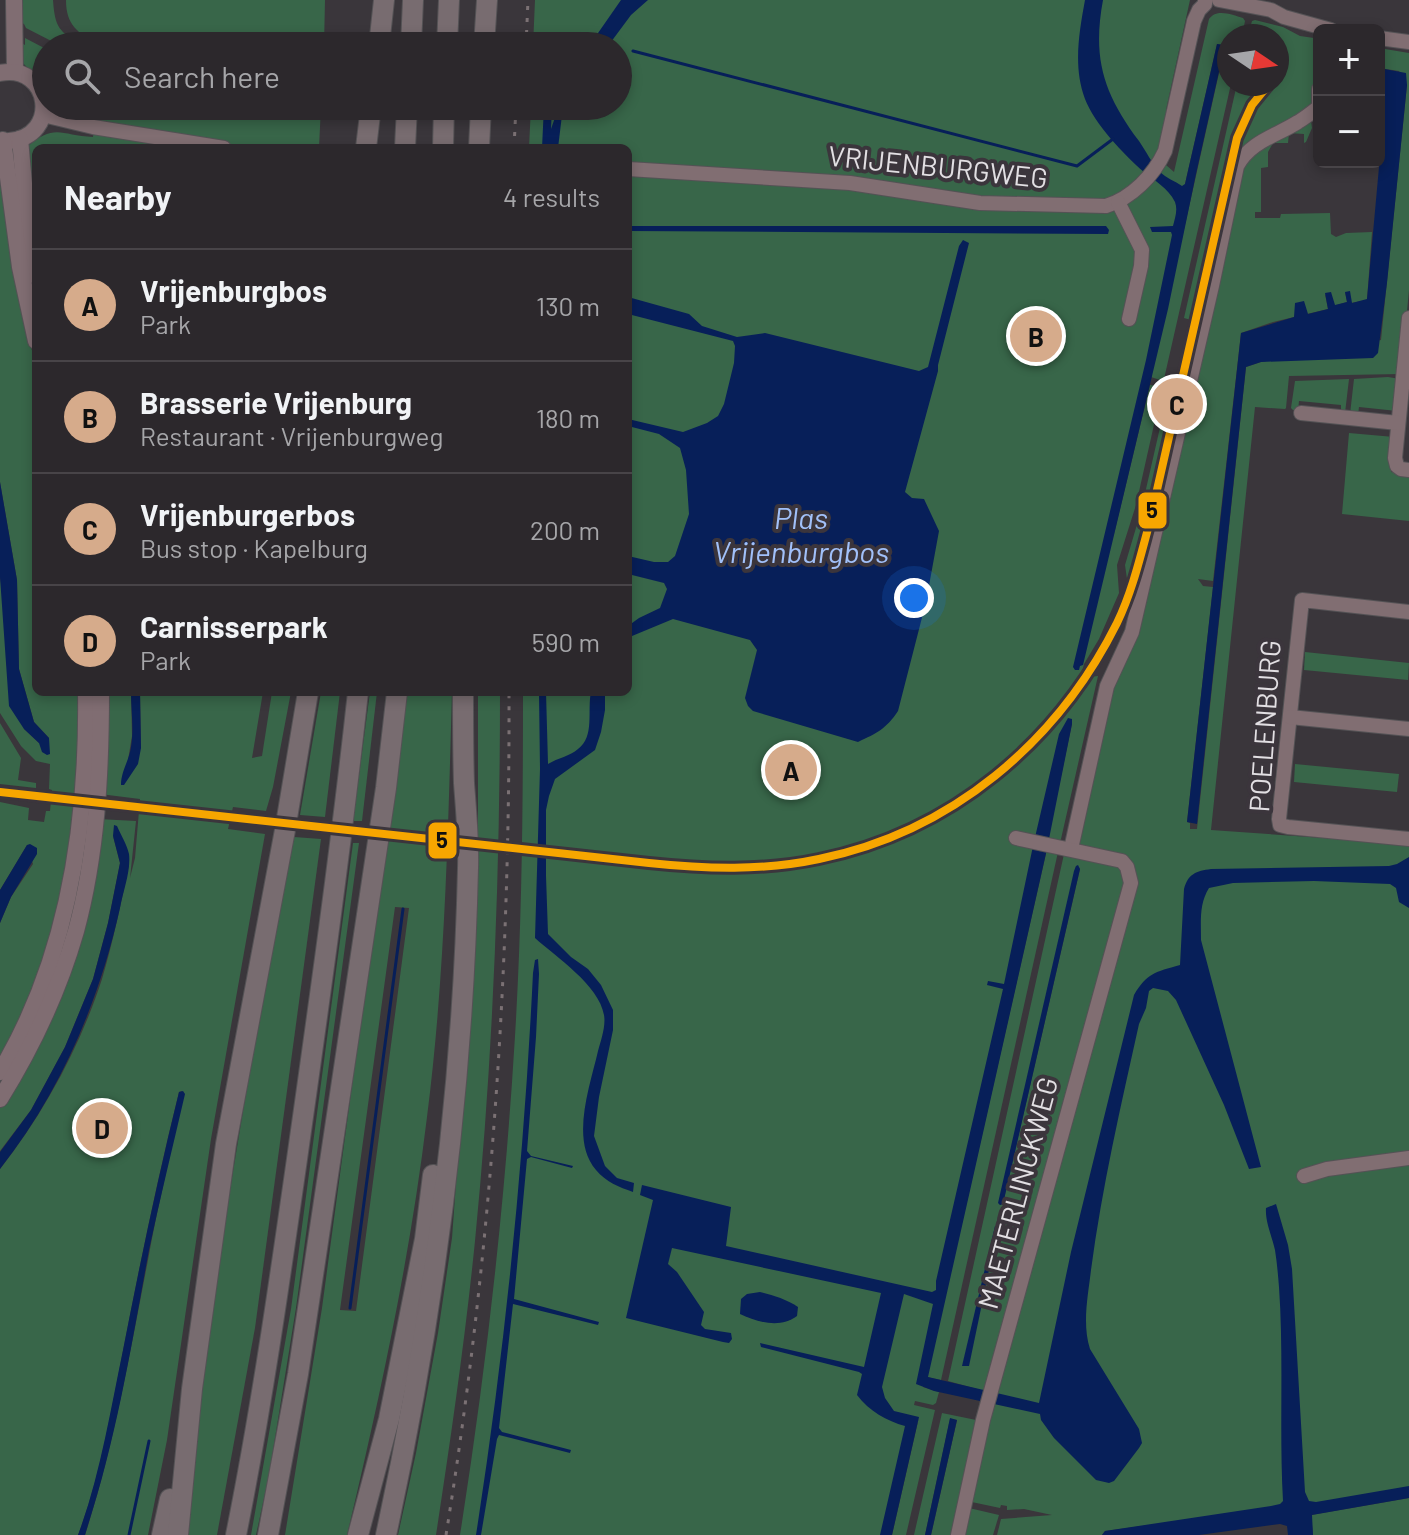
<!DOCTYPE html>
<html lang="en">
<head>
<meta charset="utf-8">
<style>
	:root { --surface:#2c282c; --page:#343034; --text:#f1f3f6; --muted:#a6a6a9; --line:#484448; --accent:#d6ab8b }
	body { margin:0; font-family:Barlow,sans-serif; background:var(--page); color:var(--text) }
	.controls { position:absolute; right:24px; top:24px; display:grid; overflow:hidden; border-radius:12px; box-shadow:0 4px 12px #0003 }
	.controls button { width:72px; height:72px; display:grid; place-items:center; padding:0; border:0; border-bottom:2px solid var(--line); background:var(--surface); color:var(--text); font:40px sans-serif }
	.compass { position:absolute; left:1217px; top:24px; width:72px; height:72px; border-radius:50%; background:var(--surface); box-shadow:0 4px 12px #0003; rotate:103deg }
	.you { position:absolute; left:914px; top:598px; width:28px; height:28px; margin:-20px; border:6px solid #fff; border-radius:50%; background:#1a73e8; box-shadow:0 0 0 12px #1a73e833 }
	.badge { display:grid; place-items:center; width:52px; height:52px; border-radius:50%; background:var(--accent); color:#111; font-size:26px; font-weight:700 }
	.pin { position:absolute; translate:-50% -50%; border:4px solid #fff; box-shadow:0 2px 8px #0006 }
	.list { margin:0; padding:0; list-style:none }
	h2 { display:flex; justify-content:space-between; align-items:center; height:104px; margin:0; padding:0 32px; font-size:34px }
	h2 small { font-size:26px; font-weight:400; color:var(--muted) }
	.list li { display:grid; grid-template-columns:52px 1fr auto; gap:24px; align-items:center; box-sizing:border-box; height:112px; padding:0 32px; border-top:2px solid var(--line) }
	.list b { display:block; font-size:30px; white-space:nowrap }
	.list p { margin:0; font-size:26px; white-space:nowrap; color:var(--muted) }
	.list em { font-size:26px; font-style:normal; color:var(--muted) }
	.icon { flex:none; width:44px; height:44px; fill:none; stroke:currentColor; stroke-width:2; stroke-linecap:round; stroke-linejoin:round }
	.map { position:relative; flex:none; width:1409px; height:1535px; overflow:hidden }
	.search { position:absolute; background:var(--surface); box-shadow:0 4px 12px #0003; left:32px; top:32px; width:600px; height:88px; display:flex; align-items:center; gap:20px; box-sizing:border-box; padding:0 28px; border-radius:44px; color:var(--muted); font-size:30px }
	.panel { position:absolute; background:var(--surface); box-shadow:0 4px 12px #0003; left:32px; top:144px; width:600px; height:552px; border-radius:12px }
	.map>svg:first-child { display:block }
	.green { fill:#386649; fill-rule:evenodd }
	.water { fill:#071f59 }
	.lines { fill:none; stroke-linecap:round; stroke-linejoin:round }
	.stream { stroke:#071f59; stroke-width:3 }
	.minor-casing { stroke:#545255; stroke-width:16 }
	.major-casing { stroke:#545255; stroke-width:18 }
	.highway-casing { stroke:#545255; stroke-width:22 }
	.minor { stroke:#816e72; stroke-width:14 }
	.major { stroke:#806d72; stroke-width:16 }
	.highway { stroke:#786c70; stroke-width:20 }
	.rail { stroke:#7b7174; stroke-width:3; stroke-dasharray:4 8; stroke-linecap:butt }
	.tram-1-casing { stroke:#3b353c; stroke-width:14 }
	.tram-1 { stroke:#f7a600; stroke-width:8 }
	.labels { text-anchor:middle; stroke-width:8; stroke-linejoin:round; paint-order:stroke }
	.street-label { font-size:28px; fill:#e2dfe3; stroke:#3b353c }
	.water-label { font-size:30px; font-style:italic; fill:#a1c0f9; stroke:#3b353c }
	.line-badge { stroke:#3b353c; stroke-width:3 }
	.pale-badge-label { font-size:22px; text-anchor:middle; font-weight:bold; fill:#111 }
</style>
</head>
<body>
<div class="map">
<svg width="1409" height="1535" viewBox="0 0 1409 1535">
	<rect width="100%" height="100%" fill="#3a363b"/>
	<g class="green">
		<path d="M18,0h35c2,28 6,31 29,46h-21l-35,-18 -2,-4 -7,-4z"/>
		<path d="M66,0h259l-1,46h-227c-19,-15 -31,-20 -31,-46z"/>
		<path d="M535,0h655l-24,110v55l8,7 35,-153c8,-11 23,-4 34,-1l2,3 -3,15h-13v48h2l-67,295 -4,1 -9,-3 74,-331 -8,-2 -32,140 -72,354 37,-153 9,1 3,3 -26,116 -19,60 2,28 -20,46 -15,25 -6,27 12,-14 8,-1 -37,163 -2,2 -11,-3 24,-114 -1,-1 -148,664 16,5 -3,11 -3,2 -18,-4 -1,4 21,5 -29,125h-14l27,-118 -35,118h-424c26,-165 45,-331 55,-499 7,-114 8,-229 8,-344h105v-544h-99l2,-42h87v-60h-85z"/>
		<path d="M1255,20l28,7 17,9 14,2c1,22 3,45 -3,67l-62,42 -118,484 -6,5 7,-22 -7,-49 16,-54 28,-123 5,1 17,-69 -7,-2 53,-234h40v-48h-29l4,-15z"/>
		<polygon points="25,38 46,49 46,87 20,60 18,41 25,45"/>
		<path d="M1379,48l30,5v237l-8,84 -112,2 -3,32 -1,1 -30,-2 -44,423 198,14v646l-304,41 -3,4h-105l4,-16 51,-4 -28,-6 -17,1v-4l-6,-1 -1,3 -33,-7 21,-109 -40,-11 116,-527 16,-9 -3,-5 33,-158 22,-44 111,-479 68,-38 1,7 -6,14 -2,1v-9l-15,-1 -1,10h-15l-5,9v15l-7,1v44h-6v6h25l1,-4 49,-1 1,21 5,3 10,-4 26,-1 -5,68 -16,3 -6,-11 2,10 -13,4 -9,-12 3,15 -55,13 -32,11 -28,248 -15,-2 5,7 10,1 -26,235 3,1v6h7l49,-462 15,-5 120,-22 26,-255 -8,-14 -20,-3zM1076,866l4,3 -77,334 -3,2 -1,-3z"/>
		<path d="M55,106h266l-2,42h-283v110l-10,-110c29,-26 35,-12 67,-11l2,-17 -33,-10z"/>
		<polygon points="0,152 30,342 36,368 36,692 80,692 72,843 48,952 0,1063 0,923 11,897 33,864 27,845 0,890 0,802 29,808 28,820 44,822 46,811 50,811 52,790 49,789 50,764 36,761 21,746 0,713 0,577 24,729 39,743 49,738 34,722 19,669 17,580 0,482"/>
		<polygon points="1388,377 1400,379 1397,411 1359,407 1358,415 1350,414 1354,379"/>
		<polygon points="1349,379 1345,413 1341,413 1341,405 1299,401 1298,411 1293,410 1291,408 1295,381"/>
		<polygon points="1349,433 1394,437 1391,472 1409,474 1409,521 1342,514"/>
		<polygon points="1305,652 1409,663 1408,680 1304,670"/>
		<path d="M102,692h29l1,44 -5,30 14,-18 -1,-56h123l-11,66 10,-2 10,-64h19l-18,95 -7,24 -33,-4 -5,22 37,5 -54,305 -44,301 -19,95h-63c29,-89 45,-183 63,-275 10,-57 25,-112 34,-169l-3,1c-22,88 -40,176 -57,264 -12,60 -22,122 -44,179h-78v-366c44,-56 80,-122 102,-190 11,-37 19,-76 27,-114l-16,-29 7,27 -12,60 -15,56 -28,68 -34,63 -31,41v-46l42,-75 56,-211 38,2 -6,57 5,-20 5,-59 -40,-5z"/>
		<polygon points="321,692 340,692 325,817 300,815"/>
		<polygon points="370,692 377,692 362,821 353,821"/>
		<path d="M405,692h47c-4,142 -7,284 -25,425 -17,141 -47,280 -80,418h-62l37,-227zM395,907l14,1 -53,403 -16,-1z"/>
		<path d="M478,692h22c0,184 -7,367 -25,549 -10,99 -24,196 -39,294h-38l18,-82 22,-120 14,-95 22,-302 4,-102z"/>
		<polygon points="0,723 21,758 18,780 36,783 36,788 0,784"/>
		<polygon points="1295,764 1399,774 1397,792 1294,782"/>
		<polygon points="294,837 321,839 255,1328 217,1535 182,1535 219,1256 247,1087"/>
		<polygon points="353,843 359,843 296,1308 269,1475 256,1535 251,1535 291,1309"/>
		<polygon points="1047,849 1058,852 941,1380 927,1377"/>
		<polygon points="942,1413 981,1421 955,1535 931,1535 957,1420 950,1419 925,1535 914,1535"/>
		<polygon points="1409,1498 1409,1535 1313,1535 1311,1515"/>
		<polygon points="969,1508 999,1515 993,1535 962,1535"/>
	</g>
	<g class="water">
		<polygon points="621,0 648,0 631,15 608,46 589,46"/>
		<path d="M1085,0h18c-11,59 1,94 36,141 7,10 13,23 21,31 6,6 15,9 22,14l3,-2 2,-9 30,-131 8,1 -29,129 -28,135 -85,356 -3,1 -1,4h-4l-2,-3 73,-307 26,-125 -1,-3h-19l-2,-5 23,-1c2,-8 5,-16 2,-24 -7,-14 -20,-21 -31,-30 -20,-17 -50,-49 -59,-73 -12,-32 -6,-66 0,-99z"/>
		<polygon points="1379,68 1406,73 1407,85 1387,283 1378,353 1373,358 1261,362 1246,367 1197,824 1187,822 1241,333 1294,317 1295,303 1304,301 1308,314 1328,309 1325,293 1331,292 1335,305 1347,302 1345,292 1350,291 1352,303 1367,299 1380,156 1381,126 1379,119"/>
		<polygon points="544,106 552,106 551,129 559,106 569,106 562,115 558,148 542,148"/>
		<polygon points="628,226 1106,226 1109,230 1108,234 628,231"/>
		<path d="M963,240l6,3 -31,122v6l-33,121 7,6 12,1 15,32 -13,71 -28,109c-12,18 -21,22 -40,31l-105,-31 -5,-5 -3,-8 12,-48 -7,-10 -77,-21 -41,17 -4,4v-14l11,-8 21,-10 7,-19 -3,-6 -36,-9v-18l26,6h14l7,-6 14,-42 -3,-44 -6,-22 -21,-14 -31,-8v-7l55,13 24,-9 11,-7 6,-12 10,-41 1,-17 -2,-5 -105,-27v-17l61,17 13,12 35,11 28,-4 154,38 9,-4 31,-121z"/>
		<polygon points="0,482 17,580 19,669 34,722 49,738 50,754 47,755 42,752 39,743 24,729 9,706 0,577"/>
		<path d="M131,692h9l1,56 -3,16 -14,21h-3c0,-14 8,-24 10,-38 3,-18 0,-37 0,-55z"/>
		<path d="M539,692h7l2,72c10,-6 22,-8 30,-15 17,-12 9,-39 13,-57h14v18l-4,22 -6,18 -40,29 -6,17 -3,14v66l2,58 23,23 17,12 13,16 12,25v20l-14,67 -5,39 11,30 12,12 17,5 -1,9c-14,-5 -27,-10 -37,-22 -26,-30 -6,-84 2,-119 3,-11 8,-25 6,-36 -5,-30 -48,-58 -69,-77l5,-169z"/>
		<path d="M1068,718l4,1v5l-25,125 -119,528 111,26 32,-151 63,-257c13,-22 21,-23 46,-30l4,-76c4,-15 12,-18 27,-20l178,-3 8,-2 12,-7v51l-10,-6 -3,-14 -6,-4 -76,-3 -81,2 -24,5c-10,16 -8,33 -8,52l60,227 -12,2 -25,-64 -48,-105 -8,-9 -15,-3 -4,3 -3,17 -7,16c-18,81 -37,163 -48,246 -3,26 -9,54 -1,79l49,80 3,14 -3,5 -25,33 -5,2 -13,-3 -42,-42 -13,-18 -1,-6 -106,-23 -18,-7 17,-80 -29,-10 -22,93 3,11 9,13 25,6 -27,118h-12l25,-109c-18,-5 -36,-15 -48,-31l5,-21 -3,-2 -98,-25 -1,-4 104,24 17,-74 -209,-45 -4,16 9,8 27,40 -3,13 4,4 26,4 1,6 -3,4 -6,-1 -97,-24 27,-118 -13,-5 2,-10 89,22 -5,39 206,46 4,-2v-9l67,-292 -16,-4 1,-4 16,3 29,-138 26,-112z"/>
		<path d="M114,825l3,1c4,9 10,19 12,28 2,17 -6,37 -9,54 -21,94 -60,185 -120,261v-17l31,-42 34,-63 28,-68 15,-56 12,-60 -7,-27z"/>
		<polygon points="30,844 37,848 37,854 11,897 0,923 0,890 27,845"/>
		<polygon points="1078,865 1080,869 1003,1204 1000,1205 998,1203 1074,871 1076,866"/>
		<path d="M538,959l1,15 -3,63 -9,114 4,5 42,10 -1,2 -41,-11 -4,2 -13,140 85,23 -1,3 -85,-21 -14,124 3,4 69,18 -1,3 -71,-18 -2,4 -16,96h-5c29,-186 48,-374 57,-562l2,-13z"/>
		<path d="M183,1091l2,3c-12,52 -25,104 -36,156 -17,92 -32,186 -61,275l-3,10h-7c22,-59 32,-123 45,-185 17,-87 35,-173 56,-258z"/>
		<path d="M1276,1204l12,41 4,24 13,223 4,9 7,1 93,-16v12l-97,17 1,20h-25l-1,-9 -7,-2 -81,11h-97l3,-4 166,-25 9,-2 3,-3c-4,-71 1,-143 -4,-214 -1,-12 -2,-25 -4,-37 -3,-14 -10,-28 -9,-42z"/>
		<polygon points="995,1226 998,1227 969,1366 962,1366"/>
		<path d="M760,1292c13,3 26,7 38,15l-1,9c-17,13 -40,6 -57,-2l1,-15 6,-5z"/>
		<polygon points="950,1418 957,1420 931,1535 925,1535"/>
	</g>
	<g class="lines">
		<g class="stream">
			<polyline points="633,51 1077,166 1113,139"/>
			<polyline points="350,1308 403,909"/>
			<polyline points="129,1535 149,1441"/>
		</g>
		<g class="minor-casing">
			<g id="minor">
				<polyline points="1219,0 1271,10 1284,17 1331,30"/>
				<polyline points="1379,38 1409,42"/>
				<polyline points="43,115 93,127 224,148"/>
				<path d="M628,169l222,14 130,20 126,3c26,-8 48,-31 59,-55l29,-130 5,-11 6,-6v-4"/>
				<polyline points="1118,202 1142,250 1141,266 1129,319"/>
				<polyline points="1409,318 1395,458 1397,466 1401,469 1409,470"/>
				<polyline points="1301,413 1398,423"/>
				<polyline points="1409,612 1302,600 1279,819 1280,825 1288,827 1409,839"/>
				<polyline points="1290,717 1409,729"/>
				<path d="M1071,849l36,-163 25,-54 80,-346 25,-120c14,-25 39,-30 61,-44 7,-4 14,-10 21,-15v-18"/>
				<polyline points="1304,1176 1327,1169 1409,1158"/>
				<polyline points="958,1535 983,1420 1131,883 1127,867 1122,861 1016,838"/>
			</g>
		</g>
		<g class="major-casing">
			<g id="major">
				<polyline points="14,0 15,72"/>
				<path d="M0,73c51,-10 61,64 9,68"/>
				<polyline points="20,139 27,217 36,276"/>
				<polyline points="3,140 20,267 36,341"/>
				<path d="M0,1072c69,-114 88,-249 86,-380"/>
				<path d="M0,1099c33,-53 59,-109 76,-168 21,-77 25,-159 25,-239"/>
			</g>
		</g>
		<g class="highway-casing">
			<g id="highway">
				<polyline points="379,46 384,0"/>
				<polyline points="411,46 413,0"/>
				<polyline points="447,46 449,0"/>
				<polyline points="484,46 487,0"/>
				<polyline points="366,148 371,106"/>
				<polyline points="405,148 407,106"/>
				<polyline points="443,148 444,106"/>
				<polyline points="479,148 481,106"/>
				<polyline points="162,1535 170,1499"/>
				<polyline points="178,1535 192,1389 226,1144 285,830 308,692"/>
				<path d="M236,1535c25,-124 43,-250 61,-376 22,-155 44,-311 61,-467"/>
				<polyline points="268,1535 298,1374 310,1295 386,788 397,692"/>
				<polyline points="358,1535 389,1419 425,1239 433,1175"/>
				<path d="M386,1535c48,-220 77,-442 82,-667 1,-28 -2,-57 -4,-85 -1,-30 -1,-61 -1,-91"/>
			</g>
		</g>
		<use href="#minor" class="minor"/>
		<use href="#major" class="major"/>
		<use href="#highway" class="highway"/>
		<g class="rail">
			<polyline points="526,46 528,0"/>
			<polyline points="514,148 516,106"/>
			<path d="M446,1535c45,-279 64,-561 63,-843"/>
		</g>
		<g class="tram-1-casing">
			<path id="tram-1" d="M0,792l649,71c57,6 114,8 170,-4 132,-27 238,-116 298,-236 15,-31 23,-65 32,-98l88,-387 15,-33 17,-21"/>
		</g>
		<use href="#tram-1" class="tram-1"/>
	</g>
	<g class="labels">
		<g class="street-label">
			<text transform="translate(938 167) rotate(6)" y="10">VRIJENBURGWEG</text>
			<text transform="translate(1265 726) rotate(-86)" y="10">POELENBURG</text>
			<text transform="translate(1018 1193) rotate(-75)" y="10">MAETERLINCKWEG</text>
		</g>
		<g class="water-label">
			<text x="801" y="529">Plas<tspan x="801" dy="34">Vrijenburgbos</tspan></text>
		</g>
	</g>
	<g class="line-badge">
		<rect x="1137" y="491" width="31" height="39" rx="8" fill="#f7a600"/>
		<rect x="427" y="821" width="31" height="39" rx="8" fill="#f7a600"/>
	</g>
	<g class="pale-badge-label">
		<text x="1152" y="518">5</text>
		<text x="442" y="848">5</text>
	</g>
</svg>
<div class="controls">
<button>+</button>
<button>−</button>
</div>
<svg class="compass" viewBox="-18 -18 36 36"><path d="M0-13l5 13h-10z" fill="#e53935"/><path d="M0 13l5-13h-10z" fill="#a6a6a9"/></svg>
<div class="you"></div>
<div class="pin badge" style="left:791px;top:770px">A</div>
<div class="pin badge" style="left:1036px;top:336px">B</div>
<div class="pin badge" style="left:1177px;top:404px">C</div>
<div class="pin badge" style="left:102px;top:1128px">D</div>
<div class="search"><svg class="icon" aria-label="search" viewBox="0 0 24 24"><circle cx="10" cy="10" r="6"/><path d="M15 15l6 6"/></svg>Search here</div>
<section class="panel">
<h2>Nearby<small>4 results</small></h2>
<ul class="list">
<li><span class="badge">A</span><div><b>Vrijenburgbos</b><p>Park</p></div><em>130 m</em></li>
<li><span class="badge">B</span><div><b>Brasserie Vrijenburg</b><p>Restaurant · Vrijenburgweg</p></div><em>180 m</em></li>
<li><span class="badge">C</span><div><b>Vrijenburgerbos</b><p>Bus stop · Kapelburg</p></div><em>200 m</em></li>
<li><span class="badge">D</span><div><b>Carnisserpark</b><p>Park</p></div><em>590 m</em></li>
</ul>
</section>
</div>
</body>
</html>
